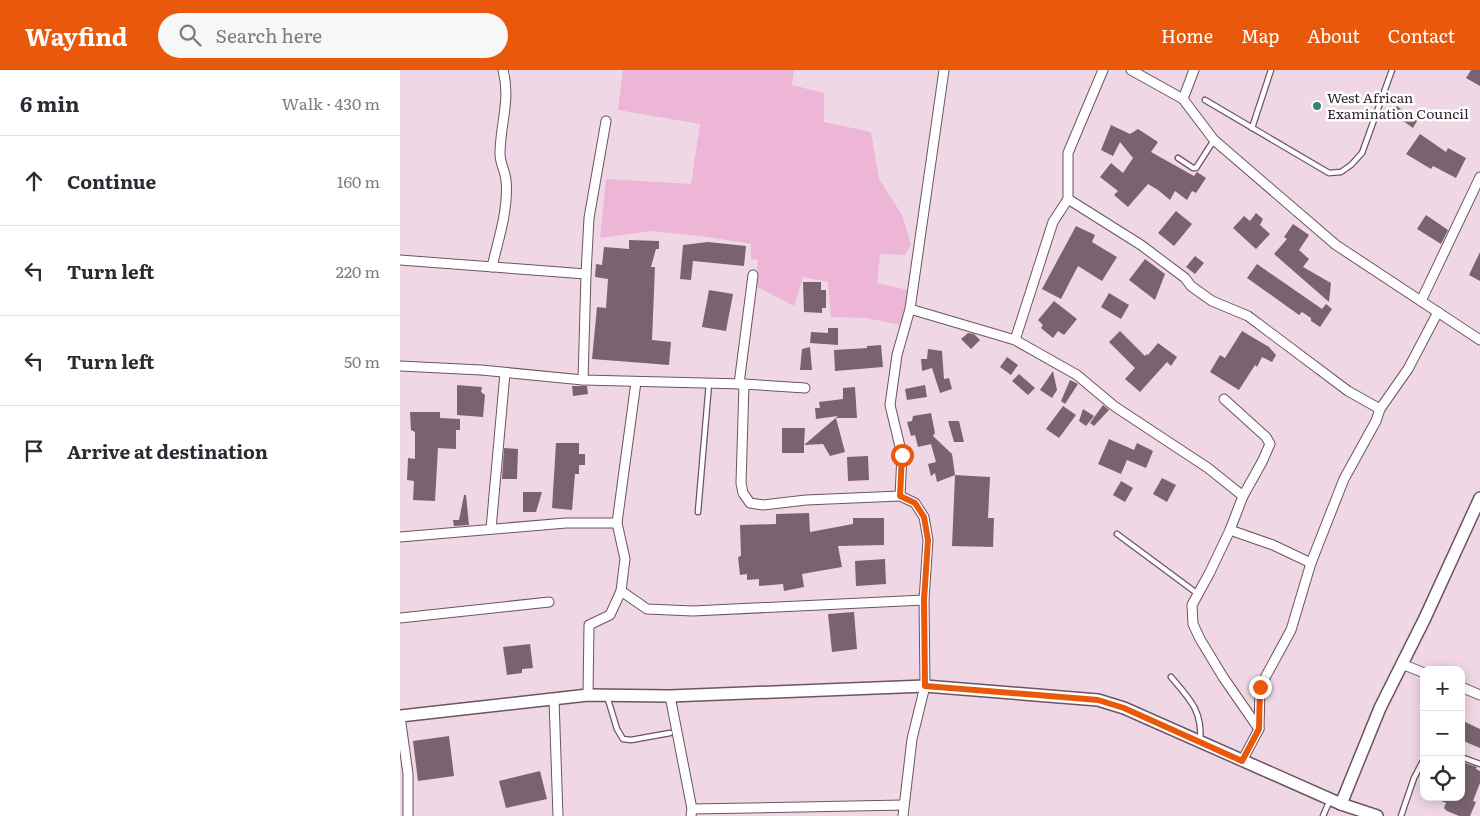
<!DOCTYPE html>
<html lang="en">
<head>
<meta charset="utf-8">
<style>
	:root { --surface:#fff; --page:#f7f7f7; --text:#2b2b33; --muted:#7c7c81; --line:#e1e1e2; --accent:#ea580c }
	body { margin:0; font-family:Literata,serif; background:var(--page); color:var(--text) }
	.controls { position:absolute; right:15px; bottom:15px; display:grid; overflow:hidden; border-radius:10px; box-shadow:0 2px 12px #0003 }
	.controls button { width:45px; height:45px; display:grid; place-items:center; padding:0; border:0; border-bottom:1px solid var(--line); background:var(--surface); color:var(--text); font:25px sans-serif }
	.stop { position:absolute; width:15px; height:15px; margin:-11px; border:4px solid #ea580c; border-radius:50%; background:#fff }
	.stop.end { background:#ea580c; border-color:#fff; box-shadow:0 1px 5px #0008 }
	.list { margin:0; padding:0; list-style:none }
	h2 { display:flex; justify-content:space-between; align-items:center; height:65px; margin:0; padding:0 20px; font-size:21px }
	h2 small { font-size:16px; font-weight:400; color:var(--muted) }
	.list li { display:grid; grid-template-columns:32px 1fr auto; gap:15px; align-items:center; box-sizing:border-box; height:90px; padding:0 20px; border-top:1px solid var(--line) }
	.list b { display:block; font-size:19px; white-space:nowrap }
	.list em { font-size:16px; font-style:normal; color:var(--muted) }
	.icon { flex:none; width:28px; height:28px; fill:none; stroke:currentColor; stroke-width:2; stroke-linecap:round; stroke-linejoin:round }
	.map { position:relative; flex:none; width:1080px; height:746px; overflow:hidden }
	header { display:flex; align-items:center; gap:30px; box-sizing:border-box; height:70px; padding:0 25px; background:var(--accent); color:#fff }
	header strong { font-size:24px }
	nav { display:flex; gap:28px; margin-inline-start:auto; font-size:18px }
	.search { width:350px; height:45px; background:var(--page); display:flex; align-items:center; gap:12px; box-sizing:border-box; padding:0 18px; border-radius:28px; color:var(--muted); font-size:19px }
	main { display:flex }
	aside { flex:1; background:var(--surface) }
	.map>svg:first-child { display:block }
	.green { fill:#edb6d6 }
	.building { fill:#7a6370 }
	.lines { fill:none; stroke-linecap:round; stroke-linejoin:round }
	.lane-casing { stroke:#6b5562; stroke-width:7 }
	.street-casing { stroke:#6b5562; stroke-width:11 }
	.secondary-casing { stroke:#6b5562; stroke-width:14 }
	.lane { stroke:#fff; stroke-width:4.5 }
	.street { stroke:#fff; stroke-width:9 }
	.secondary { stroke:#fff; stroke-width:11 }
	.route { stroke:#ea580c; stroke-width:6 }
	.poi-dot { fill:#38807e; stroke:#fff; stroke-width:2 }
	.labels { text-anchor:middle; stroke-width:5; stroke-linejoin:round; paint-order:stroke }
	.poi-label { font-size:14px; fill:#31272d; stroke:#fff; text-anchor:start }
</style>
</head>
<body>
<header>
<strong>Wayfind</strong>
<div class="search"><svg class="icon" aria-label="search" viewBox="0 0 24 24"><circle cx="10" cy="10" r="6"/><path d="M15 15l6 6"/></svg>Search here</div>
<nav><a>Home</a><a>Map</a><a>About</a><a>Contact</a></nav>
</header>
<main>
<aside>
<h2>6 min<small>Walk · 430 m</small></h2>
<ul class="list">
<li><svg class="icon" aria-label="ahead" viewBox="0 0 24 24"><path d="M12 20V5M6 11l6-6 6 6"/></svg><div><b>Continue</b></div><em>160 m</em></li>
<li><svg class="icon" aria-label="left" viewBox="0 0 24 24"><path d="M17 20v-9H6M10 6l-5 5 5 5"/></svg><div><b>Turn left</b></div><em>220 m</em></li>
<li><svg class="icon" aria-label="left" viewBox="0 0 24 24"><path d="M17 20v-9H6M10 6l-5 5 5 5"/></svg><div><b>Turn left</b></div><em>50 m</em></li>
<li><svg class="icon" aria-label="arrive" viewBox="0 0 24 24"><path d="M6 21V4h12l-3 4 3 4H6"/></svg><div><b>Arrive at destination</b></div></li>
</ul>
</aside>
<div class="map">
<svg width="1080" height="746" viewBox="0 0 1080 746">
	<rect width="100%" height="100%" fill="#f0d7e5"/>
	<polygon class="green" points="223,0 394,0 392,15 424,23 424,52 471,62 479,109 502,145 511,174 505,185 480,184 477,213 508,220 501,255 466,248 431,247 428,212 403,207 394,236 356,216 358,190 351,189 351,174 308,167 251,161 200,168 206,109 291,114 300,54 218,40"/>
	<g class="building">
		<polygon points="1071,0 1080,0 1080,16 1066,8"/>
		<polygon points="997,36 1017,51 1013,58 992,43"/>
		<polygon points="711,55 730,64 738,59 758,72 751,82 794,106 797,102 806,108 796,123 792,121 787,130 775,121 770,130 758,120 748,114 728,137 714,125 718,121 700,107 711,93 723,103 733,88 720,72 713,86 701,80"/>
		<polygon points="1020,64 1046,82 1048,78 1066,88 1056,108 1033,96 1031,99 1006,84"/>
		<polygon points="776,141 792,154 774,176 758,163"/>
		<polygon points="856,143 863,149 860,155 870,164 856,179 833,158 844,146 850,151"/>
		<polygon points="1026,145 1048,160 1041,174 1017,159"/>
		<polygon points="893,154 909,165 899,180 909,189 903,197 931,213 929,232 874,184 887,169 884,167"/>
		<polygon points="676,156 695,165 692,172 717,187 702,211 678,196 661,229 642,219"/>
		<polygon points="229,170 259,171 259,179 256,179 251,197 255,197 252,270 271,272 269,295 192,289 197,237 206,238 208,209 195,207 196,194 202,195 204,177 229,179"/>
		<polygon points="308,172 346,176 344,196 293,191 291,210 280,209 283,175"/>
		<polygon points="1080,182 1080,211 1069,205"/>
		<polygon points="795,186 804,193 795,204 786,197"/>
		<polygon points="745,189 765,204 755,230 729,210"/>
		<polygon points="857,194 922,239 926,234 932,239 920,257 911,251 911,248 902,242 899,245 847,208"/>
		<polygon points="403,212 421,212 421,220 426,220 426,238 422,238 422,243 404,242"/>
		<polygon points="309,220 333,224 326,261 302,257"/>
		<polygon points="709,223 729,235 721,249 701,237"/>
		<polygon points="654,231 677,249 664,265 658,261 653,268 641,258 643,255 638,250"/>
		<polygon points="428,258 438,258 438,275 410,273 411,262 428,263"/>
		<polygon points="720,261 745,286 747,284 748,285 758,273 777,287 771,296 767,292 740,322 725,309 735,298 709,272"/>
		<polygon points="842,261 869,277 876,285 872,292 862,287 857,297 855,295 839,320 810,302 820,285 825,288"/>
		<polygon points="568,263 574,264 580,270 571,279 561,269"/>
		<polygon points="481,275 483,297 435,301 434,280 467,278 467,276"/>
		<polygon points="410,277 412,300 400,300 402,279"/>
		<polygon points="528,279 542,281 544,309 549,308 552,319 540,323 532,298 522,301 521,289 527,289"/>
		<polygon points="607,287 618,295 611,305 600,297"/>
		<polygon points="653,301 657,320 652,328 640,320"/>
		<polygon points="619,304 635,318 628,325 612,311"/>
		<polygon points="670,310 678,314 665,334 661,331"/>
		<polygon points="57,315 82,317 81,322 85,325 83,347 57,345"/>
		<polygon points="525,315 527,327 507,330 505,319"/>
		<polygon points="172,316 187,316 188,324 173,326"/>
		<polygon points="455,317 457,348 436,348 445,382 430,386 423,374 404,375 404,383 382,383 382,358 405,358 404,375 438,346 416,349 415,338 420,338 419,332 443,329 443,318"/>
		<polygon points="703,335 709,340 694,356 690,353"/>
		<polygon points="663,336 676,345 659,368 646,359"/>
		<polygon points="683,339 694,346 686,356 679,351"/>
		<polygon points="10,342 40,342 40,348 60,349 60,360 56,360 56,379 38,378 35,431 13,430 14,411 7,410 8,388 15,389 15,362 11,360"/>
		<polygon points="531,343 535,363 533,366 552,384 555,405 537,412 535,403 531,406 528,394 536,392 531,374 518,377 515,365 511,366 507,352 512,351 513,346"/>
		<polygon points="548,351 559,351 564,372 554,372"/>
		<polygon points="709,369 734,380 737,373 753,381 746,398 727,390 721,404 698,394"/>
		<polygon points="156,373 179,373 179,384 185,384 185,395 179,395 179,404 175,404 172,440 152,438"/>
		<polygon points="104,378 118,379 117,409 102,409"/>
		<polygon points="468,386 469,410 448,411 447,387"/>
		<polygon points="555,405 590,407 588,448 594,448 593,477 552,476"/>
		<polygon points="762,408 776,415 767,432 753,424"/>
		<polygon points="721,411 733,418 725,432 713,425"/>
		<polygon points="123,422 142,422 136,442 123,442"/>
		<polygon points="64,425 66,425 69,455 54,456 53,450 59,450"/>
		<polygon points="409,443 410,462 453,454 453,448 484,448 484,475 438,476 442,497 402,504 404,517 384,521 383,514 359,516 359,509 347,510 347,504 340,505 338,487 341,486 340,455 376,454 376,444"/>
		<polygon points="485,489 486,514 456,516 455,491"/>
		<polygon points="454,542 457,579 432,582 428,544"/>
		<polygon points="130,574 133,598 122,599 122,603 107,605 103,577"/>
		<polygon points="1061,650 1080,659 1080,678 1061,670"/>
		<polygon points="49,666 54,706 18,711 13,671"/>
		<polygon points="1062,692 1077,697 1076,699 1080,701 1080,713 1073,731 1076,732 1070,746 1059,746 1047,741 1044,738 1046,733 1032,727 1061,727"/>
		<polygon points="140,701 147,729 106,738 99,711"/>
	</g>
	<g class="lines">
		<g class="lane-casing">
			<g id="lane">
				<polyline points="805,30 929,103 941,102 951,95 962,83 992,0"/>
				<polyline points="852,58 871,0"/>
				<polyline points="778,88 793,98 796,98 814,70"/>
				<polyline points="298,442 309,313"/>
				<polyline points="717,464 798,524"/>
				<path d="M771,607c18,21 32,34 29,64"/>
				<polyline points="207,626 217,659 223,669 231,670 270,663"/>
				<polyline points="1061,687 1080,694"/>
				<polyline points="923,746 930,730"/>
				<polyline points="1001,746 1014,708 1024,689"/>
			</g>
		</g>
		<g class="street-casing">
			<g id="street">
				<polyline points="544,0 510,239 615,270 677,305 714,336 808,398 843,426"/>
				<polyline points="731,0 783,29 814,70 936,175 1080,270"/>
				<polyline points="783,29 794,0"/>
				<polyline points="668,129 741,175 785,208 791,216 812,231 848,246 948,321 980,339"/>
				<polyline points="0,190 186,204"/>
				<path d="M92,197c6,-27 17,-58 14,-87 -1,-9 -6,-17 -6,-26 0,-30 11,-54 3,-84"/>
				<polyline points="1021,231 1080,107"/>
				<polyline points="615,270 653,152 668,129 668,83 703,0"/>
				<polyline points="0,296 81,300 183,310 344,314 405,318"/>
				<polyline points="183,310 186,204 189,148 206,51"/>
				<polyline points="339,314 353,205"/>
				<polyline points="344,314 341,413 343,423 350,433 363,435 406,430 500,426"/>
				<polyline points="824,329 866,367 870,374 862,392 843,426 830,460 810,502 792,535 793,554 800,569 823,607 859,659"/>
				<polyline points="91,459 105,303"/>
				<polyline points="830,460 873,475 911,493"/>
				<polyline points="0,467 166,453 217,453 236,312"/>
				<polyline points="221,521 247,539 293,541 524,530"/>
				<polyline points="0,548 149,532"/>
				<polyline points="1002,594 1024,603"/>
				<polyline points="1061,617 1080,625"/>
				<polyline points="188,625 189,555 210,545 221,521 225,489 217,453"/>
				<polyline points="270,626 292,739 291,746"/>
				<polyline points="154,629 158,746"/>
				<polyline points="0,646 8,704 8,746"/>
				<polyline points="842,691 859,659 860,617 891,560 911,493 944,409 976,351 980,339 1008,299 1038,242"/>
				<polyline points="292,739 504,735"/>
				<polyline points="503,746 512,669 525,616 524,530 528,470 524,447 515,433 500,426 502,385 490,335 497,285 510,239"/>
			</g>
		</g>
		<g class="secondary-casing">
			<g id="secondary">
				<polyline points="0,646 188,625 270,626 525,616 698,630 724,638 941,734 980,638 1025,548 1080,428"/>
				<polyline points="941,734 977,746"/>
			</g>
		</g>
		<use href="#lane" class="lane"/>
		<use href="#street" class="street"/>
		<use href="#secondary" class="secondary"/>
	</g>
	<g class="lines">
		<polyline class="route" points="502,385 500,426 515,433 524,447 528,470 524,530 525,616 698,630 724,638 842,691 859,659 860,617"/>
	</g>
	<circle class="poi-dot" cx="917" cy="36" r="5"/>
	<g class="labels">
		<g class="poi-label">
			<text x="927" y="33">West African<tspan x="927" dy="16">Examination Council</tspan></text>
		</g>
	</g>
</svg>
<div class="controls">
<button>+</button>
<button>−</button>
<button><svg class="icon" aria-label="locate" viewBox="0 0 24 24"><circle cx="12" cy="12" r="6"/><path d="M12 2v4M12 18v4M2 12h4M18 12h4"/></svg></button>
</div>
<div class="stop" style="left:502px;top:385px"></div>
<div class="stop end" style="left:860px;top:617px"></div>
</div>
</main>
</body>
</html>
